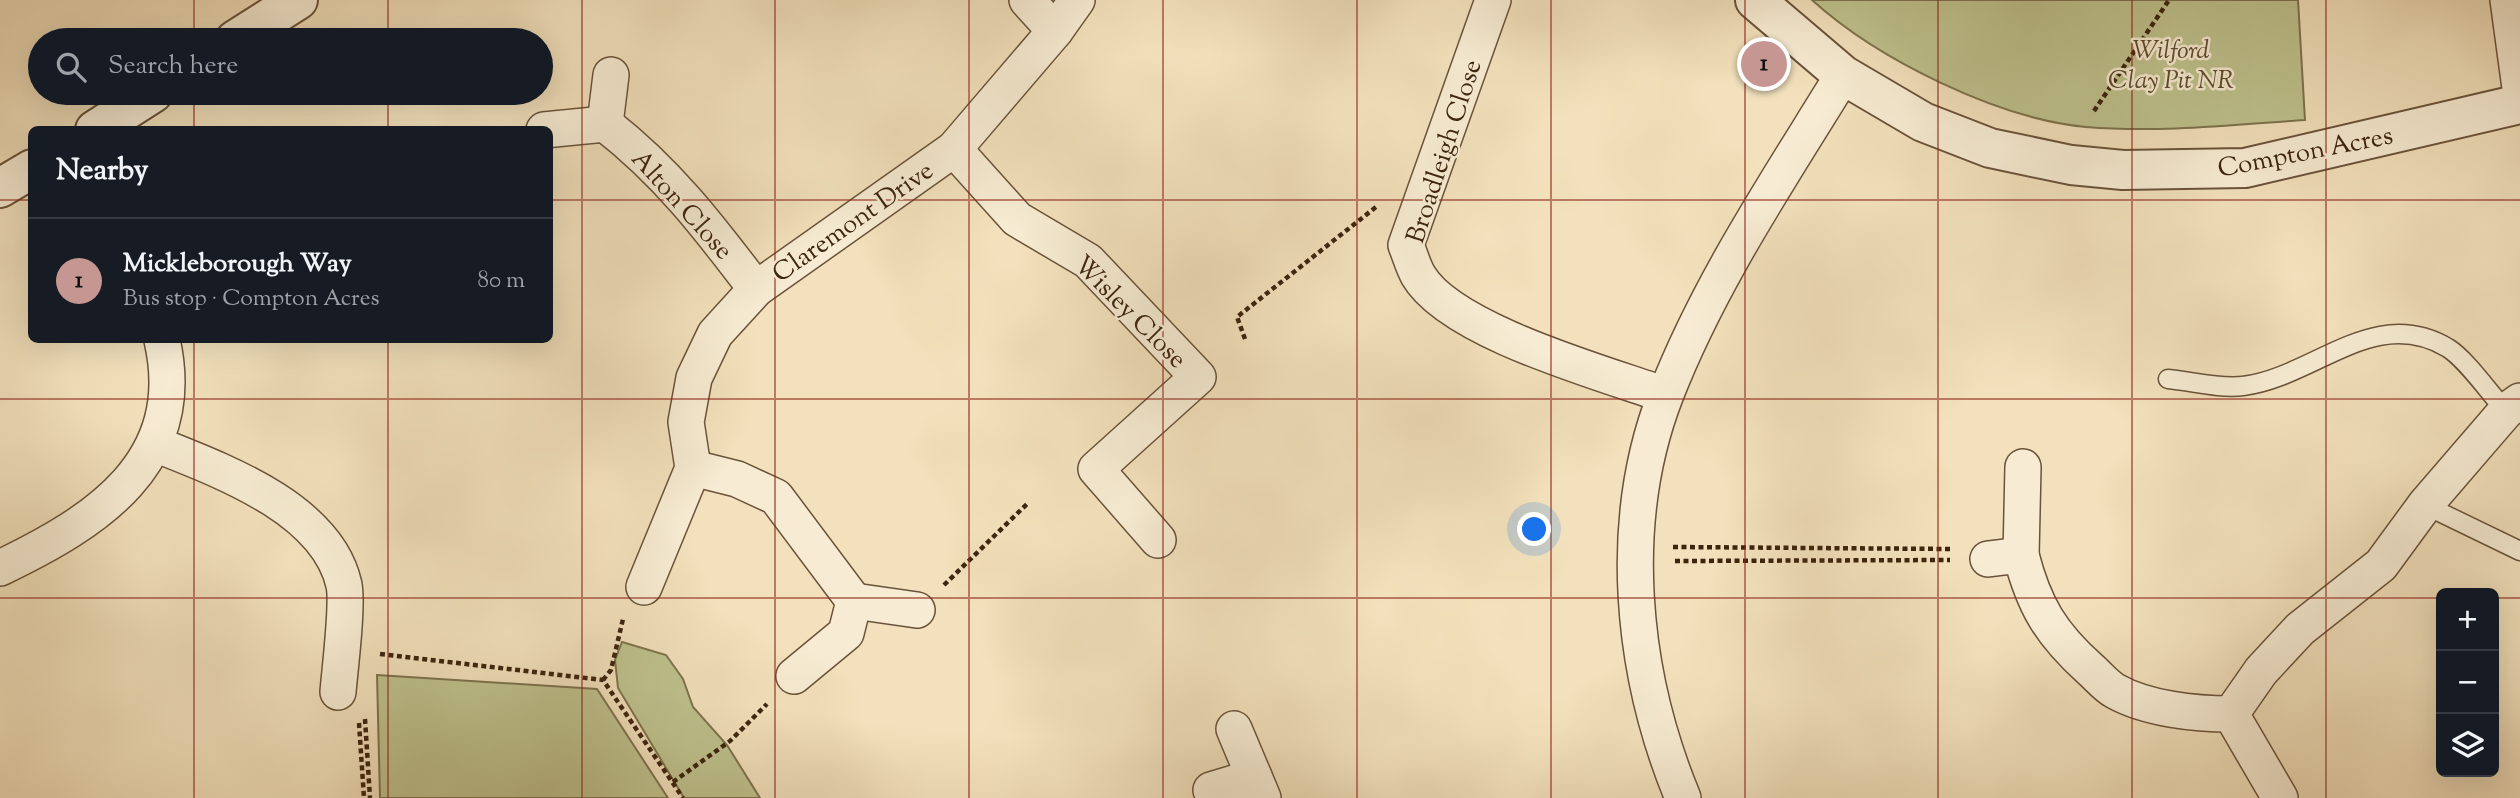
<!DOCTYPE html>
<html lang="en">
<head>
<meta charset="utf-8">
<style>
	:root { --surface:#171b24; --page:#20242c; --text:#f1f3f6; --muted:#9ea1a6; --line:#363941; --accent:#c59692 }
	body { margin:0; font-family:"Sorts Mill Goudy",serif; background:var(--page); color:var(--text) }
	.controls { position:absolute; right:21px; bottom:21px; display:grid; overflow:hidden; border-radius:10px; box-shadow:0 7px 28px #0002 }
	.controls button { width:63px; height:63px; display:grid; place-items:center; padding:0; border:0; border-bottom:2px solid var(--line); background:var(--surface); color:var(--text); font:35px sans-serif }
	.you { position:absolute; left:1535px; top:530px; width:24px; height:24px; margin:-18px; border:5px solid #fff; border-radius:50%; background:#1a73e8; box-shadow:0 0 0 10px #1a73e833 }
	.badge { display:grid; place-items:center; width:46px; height:46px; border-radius:50%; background:var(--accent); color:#111; font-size:23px; font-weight:700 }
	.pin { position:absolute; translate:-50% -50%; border:4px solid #fff; box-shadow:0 2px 7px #0006 }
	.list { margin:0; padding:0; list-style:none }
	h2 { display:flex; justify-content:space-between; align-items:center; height:91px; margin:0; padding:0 28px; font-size:30px }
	h2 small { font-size:23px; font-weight:400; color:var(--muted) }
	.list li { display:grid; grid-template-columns:46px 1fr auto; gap:21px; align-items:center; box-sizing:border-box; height:126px; padding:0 28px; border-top:2px solid var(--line) }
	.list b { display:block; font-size:26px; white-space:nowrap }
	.list p { margin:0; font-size:23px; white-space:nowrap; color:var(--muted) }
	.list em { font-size:23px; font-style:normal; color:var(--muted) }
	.icon { flex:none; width:38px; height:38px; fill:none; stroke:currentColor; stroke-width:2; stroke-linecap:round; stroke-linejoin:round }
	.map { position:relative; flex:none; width:2520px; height:798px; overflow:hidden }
	.search { position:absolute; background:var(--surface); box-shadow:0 7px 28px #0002; left:28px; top:28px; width:525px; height:77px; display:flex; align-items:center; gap:18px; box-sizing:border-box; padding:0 24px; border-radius:38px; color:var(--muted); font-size:26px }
	.panel { position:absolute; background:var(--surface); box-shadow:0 7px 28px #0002; left:28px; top:126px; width:525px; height:217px; border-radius:10px }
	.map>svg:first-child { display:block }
	.green { fill:#bec28e; stroke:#7d734e; stroke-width:2 }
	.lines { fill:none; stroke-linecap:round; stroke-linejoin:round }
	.service-casing { stroke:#6a533a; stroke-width:21 }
	.minor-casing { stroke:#6a533a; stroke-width:38 }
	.tertiary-casing { stroke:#6a533a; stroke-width:42 }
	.path { stroke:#3c240e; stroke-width:4.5; stroke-dasharray:5 3.5; stroke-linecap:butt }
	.service { stroke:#f7ecd3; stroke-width:18 }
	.minor { stroke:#f7ecd3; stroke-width:35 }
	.tertiary { stroke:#f7ecd3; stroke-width:38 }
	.grid { fill:none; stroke:#8f2418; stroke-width:2; stroke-opacity:0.55 }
	.labels { text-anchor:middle; stroke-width:5; stroke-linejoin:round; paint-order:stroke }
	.park-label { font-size:26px; font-style:italic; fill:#5c4c2e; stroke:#f7ecd3 }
	.street-label { font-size:26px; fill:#3c240e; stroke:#f7ecd3 }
</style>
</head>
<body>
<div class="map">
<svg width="2520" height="798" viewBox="0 0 2520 798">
	<rect width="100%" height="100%" fill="#f2e1bc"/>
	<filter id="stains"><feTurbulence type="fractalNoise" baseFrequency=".00286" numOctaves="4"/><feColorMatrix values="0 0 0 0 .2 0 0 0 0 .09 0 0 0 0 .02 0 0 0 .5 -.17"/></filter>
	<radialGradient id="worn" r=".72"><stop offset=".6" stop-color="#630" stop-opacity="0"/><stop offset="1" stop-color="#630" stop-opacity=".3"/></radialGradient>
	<g class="green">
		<path d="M1812,0h486l7,120c-73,5 -146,13 -219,7 -88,-8 -209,-68 -274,-127z"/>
		<polygon points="622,642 666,655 683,679 693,707 727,745 760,798 684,798 618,688 615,660"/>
		<polygon points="377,675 597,689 668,798 380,798"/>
	</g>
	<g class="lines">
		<g class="service-casing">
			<g id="service">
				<path d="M2168,379c23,2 51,10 75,7 72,-9 131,-82 205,-38 19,12 42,46 58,63"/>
				<polyline points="2425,505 2520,551"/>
			</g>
		</g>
		<g class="minor-casing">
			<g id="minor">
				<polyline points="1027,0 1055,31"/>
				<path d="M1493,0l-87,245c4,10 7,21 12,30 32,56 185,98 247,120"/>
				<polyline points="2508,0 2520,88"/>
				<polyline points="605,124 611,75"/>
				<path d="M544,130l61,-6c62,48 104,103 151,165"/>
				<polyline points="954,149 1017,219 1088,261 1198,377 1096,469 1158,540"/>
				<path d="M155,444c65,26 172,64 189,141 4,20 -4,83 -6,107"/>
				<polyline points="693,468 737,479 776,497 854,601 846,633 794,676"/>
				<polyline points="2021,555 2023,467"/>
				<path d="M1988,559l33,-4c13,51 30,79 69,114 8,7 16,17 25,22 32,18 80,23 116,23"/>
				<path d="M0,568c96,-46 190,-105 162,-228"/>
				<polyline points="644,587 693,468 686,422 694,378 715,334 756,289 954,149 1055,31 1077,0"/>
				<polyline points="854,601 917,610"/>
				<polyline points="2231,714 2261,671 2300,629 2381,565 2425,505 2506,411 2520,401"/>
				<polyline points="2231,714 2280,798"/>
				<polyline points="1234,729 1263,798"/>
				<polyline points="1211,790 1254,777"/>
				<path d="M1683,798c-52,-125 -67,-276 -17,-404 44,-113 114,-216 177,-319"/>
			</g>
		</g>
		<g class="tertiary-casing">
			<g id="tertiary">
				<polyline points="1755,0 1843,75 1923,122 1990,148 2071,165 2123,170 2245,168 2520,104"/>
				<polyline points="235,40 298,0"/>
				<polyline points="95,130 153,93"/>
				<polyline points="0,188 32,169"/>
			</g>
		</g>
		<g class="path">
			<polyline points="2094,111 2169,0"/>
			<polyline points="1245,339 1237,317 1376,207"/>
			<polyline points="1673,547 1952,549"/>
			<polyline points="1675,561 1950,560"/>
			<polyline points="944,585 1029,502"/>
			<polyline points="380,654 603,680 683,798"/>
			<polyline points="603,680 611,670 623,619"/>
			<polyline points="365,719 370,798"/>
			<polyline points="359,723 364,798"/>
			<polyline points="673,782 730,741 767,704"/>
		</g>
		<use href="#service" class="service"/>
		<use href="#minor" class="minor"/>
		<use href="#tertiary" class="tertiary"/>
	</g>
	<path class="grid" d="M194,0v40M388,0v40M582,0v798M775,0v798M969,0v798M1163,0v798M1357,0v798M1551,0v798M1745,0v798M1938,0v798M2132,0v798M2326,0v798M194,93v37M388,93v37M0,200h32M550,200h1970M194,340v458M388,340v458M0,399h2520M0,598h2441M2494,598h26"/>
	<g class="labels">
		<g class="park-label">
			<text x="2171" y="58">Wilford<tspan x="2171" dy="30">Clay Pit NR</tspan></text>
		</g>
		<g class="street-label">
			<text transform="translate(1443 151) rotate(-72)" y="9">Broadleigh Close</text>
			<text transform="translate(2305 151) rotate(-11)" y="9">Compton Acres</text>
			<text transform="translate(683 204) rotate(48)" y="9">Alton Close</text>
			<text transform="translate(852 221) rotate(-35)" y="9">Claremont Drive</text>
			<text transform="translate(1131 311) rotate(45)" y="9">Wisley Close</text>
		</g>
	</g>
	<rect width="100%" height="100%" filter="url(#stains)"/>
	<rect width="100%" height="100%" fill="url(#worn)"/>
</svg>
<div class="controls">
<button>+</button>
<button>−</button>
<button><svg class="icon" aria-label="layers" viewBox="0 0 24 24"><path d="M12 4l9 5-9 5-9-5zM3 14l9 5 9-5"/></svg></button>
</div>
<div class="you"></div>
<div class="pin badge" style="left:1764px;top:64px">1</div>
<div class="search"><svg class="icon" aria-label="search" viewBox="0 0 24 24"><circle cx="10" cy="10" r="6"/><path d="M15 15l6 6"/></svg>Search here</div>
<section class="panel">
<h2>Nearby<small></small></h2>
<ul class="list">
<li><span class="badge">1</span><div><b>Mickleborough Way</b><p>Bus stop · Compton Acres</p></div><em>80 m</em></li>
</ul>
</section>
</div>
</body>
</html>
